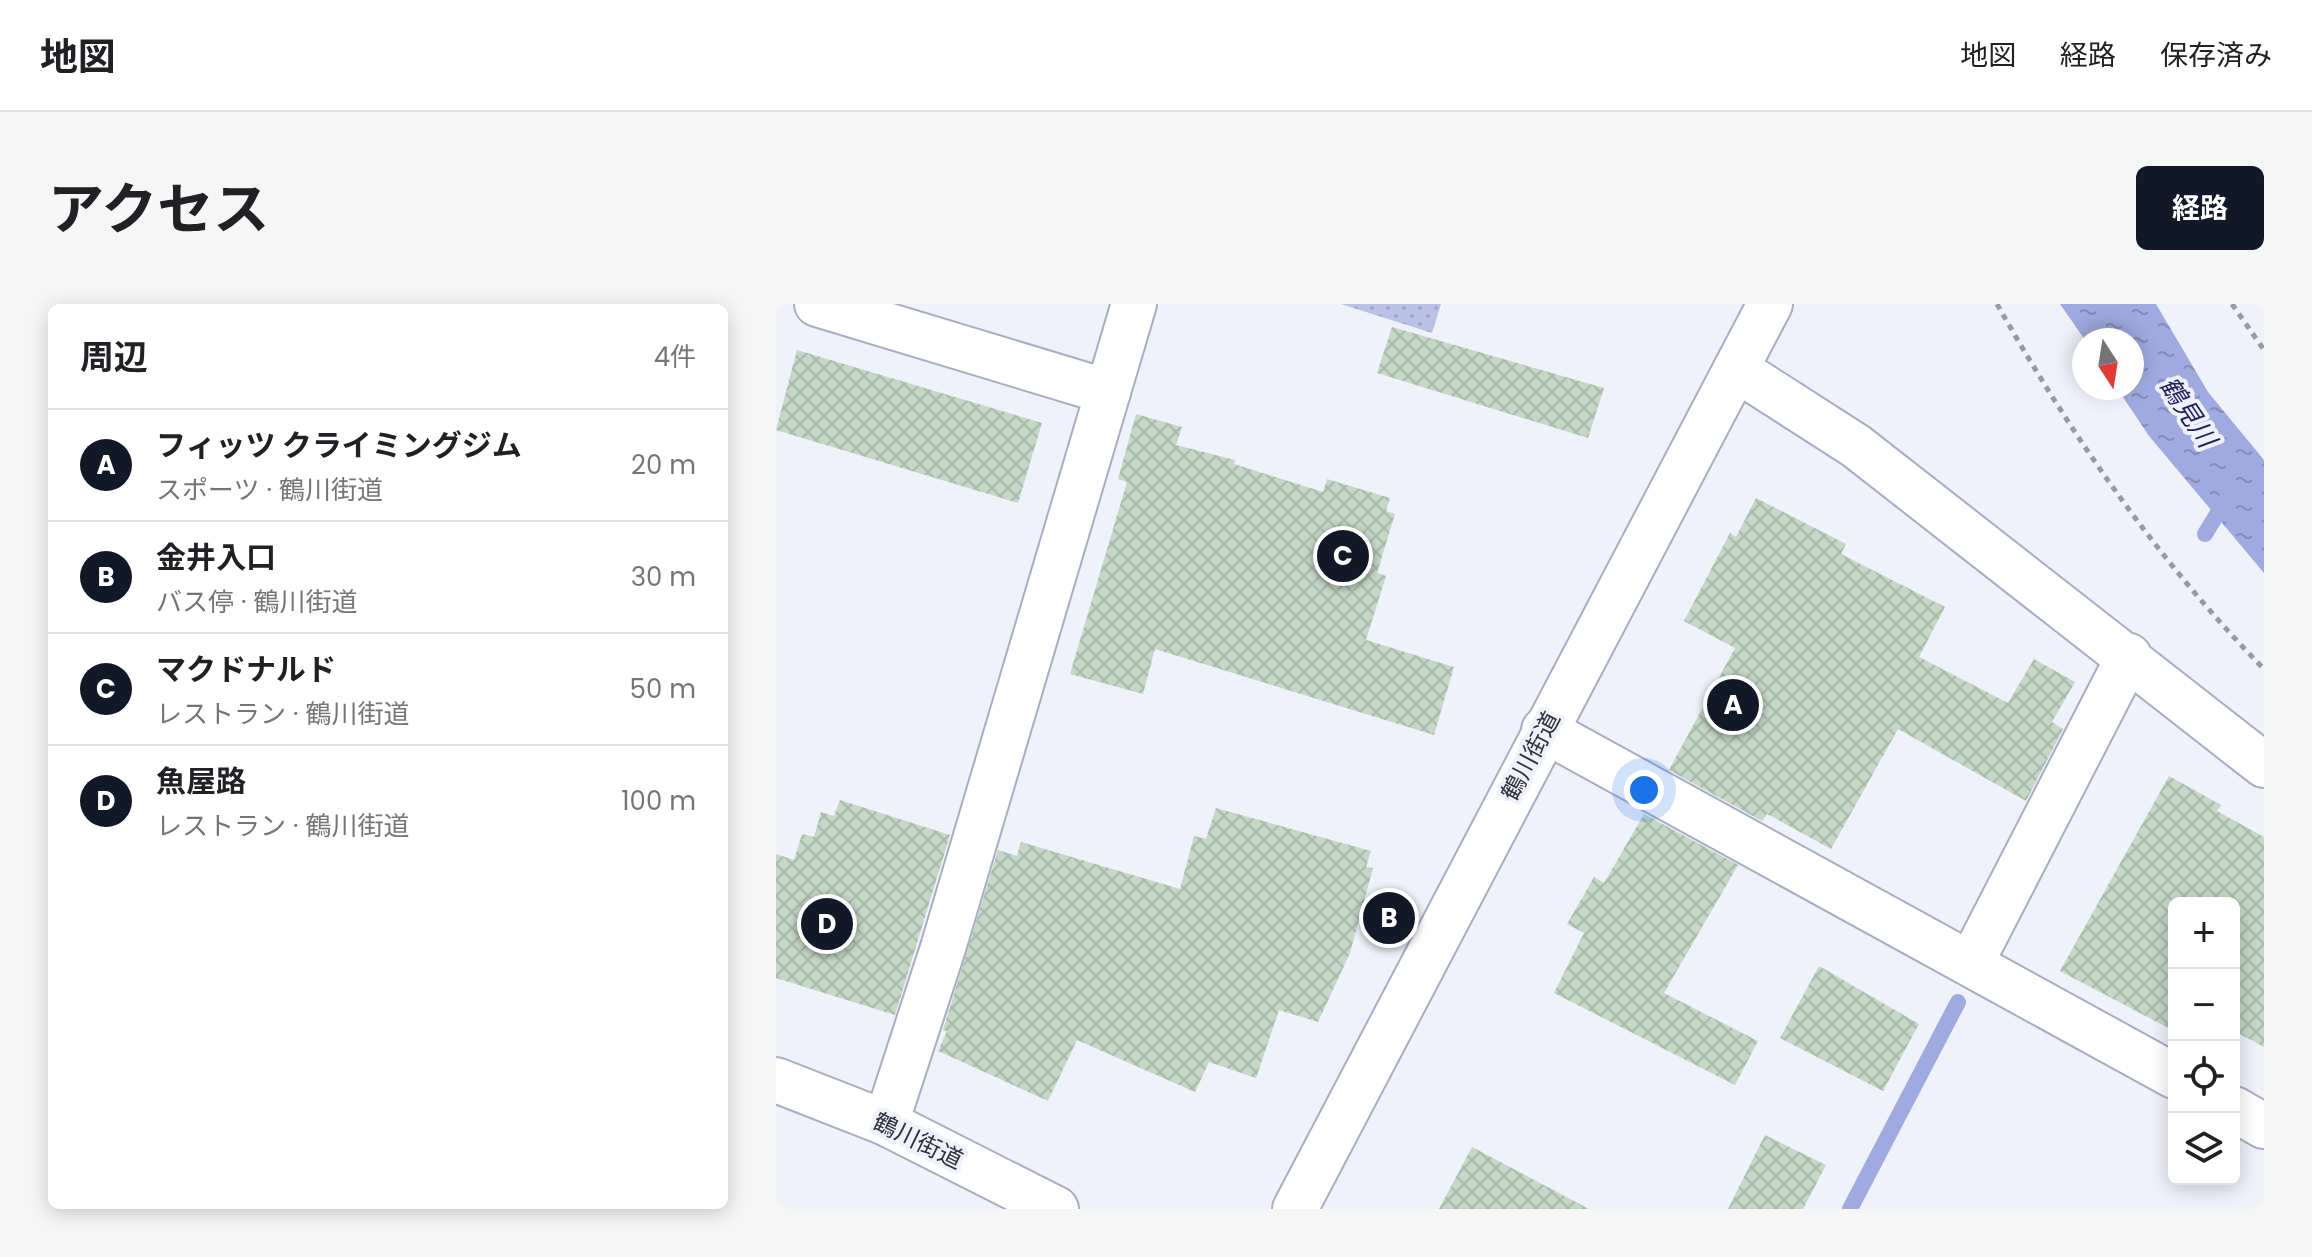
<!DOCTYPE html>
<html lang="ja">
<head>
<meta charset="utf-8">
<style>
	:root { --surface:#fff; --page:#f6f6f6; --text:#202124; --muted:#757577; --line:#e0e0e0; --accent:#111827 }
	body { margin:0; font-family:Poppins,"Noto Sans JP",sans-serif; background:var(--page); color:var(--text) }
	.controls { position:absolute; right:24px; bottom:24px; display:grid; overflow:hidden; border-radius:12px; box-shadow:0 4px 20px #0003 }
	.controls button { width:72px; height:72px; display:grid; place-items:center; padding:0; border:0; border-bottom:2px solid var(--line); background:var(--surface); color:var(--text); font:40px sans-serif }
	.compass { position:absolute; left:1296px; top:24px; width:72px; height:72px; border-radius:50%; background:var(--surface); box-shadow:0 4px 20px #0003; rotate:168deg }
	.you { position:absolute; left:868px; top:486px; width:28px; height:28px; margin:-20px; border:6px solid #fff; border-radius:50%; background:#1a73e8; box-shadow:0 0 0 12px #1a73e833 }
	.badge { display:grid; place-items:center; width:52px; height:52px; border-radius:50%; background:var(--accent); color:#fff; font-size:26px; font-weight:700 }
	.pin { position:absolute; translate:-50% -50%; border:4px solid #fff; box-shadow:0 2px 8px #0006 }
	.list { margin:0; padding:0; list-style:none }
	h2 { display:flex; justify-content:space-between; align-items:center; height:104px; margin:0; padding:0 32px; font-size:34px }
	h2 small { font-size:26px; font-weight:400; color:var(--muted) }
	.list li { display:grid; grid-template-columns:52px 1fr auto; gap:24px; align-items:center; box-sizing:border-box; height:112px; padding:0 32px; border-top:2px solid var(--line) }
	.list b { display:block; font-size:30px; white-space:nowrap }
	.list p { margin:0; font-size:26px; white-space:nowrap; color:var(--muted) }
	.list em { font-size:26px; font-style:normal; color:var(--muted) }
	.icon { flex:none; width:44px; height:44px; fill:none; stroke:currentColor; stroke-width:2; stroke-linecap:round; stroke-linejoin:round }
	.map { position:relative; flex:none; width:1488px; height:905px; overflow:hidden; border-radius:12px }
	header { display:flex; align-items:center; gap:48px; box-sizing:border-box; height:112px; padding:0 40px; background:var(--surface); border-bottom:2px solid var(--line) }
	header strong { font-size:38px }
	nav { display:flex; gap:44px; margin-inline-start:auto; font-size:28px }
	.intro { display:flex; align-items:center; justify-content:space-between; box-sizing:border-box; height:192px; padding:0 48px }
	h1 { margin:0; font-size:56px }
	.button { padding:20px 36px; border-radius:12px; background:var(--accent); color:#fff; font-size:28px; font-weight:700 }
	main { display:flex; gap:48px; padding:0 48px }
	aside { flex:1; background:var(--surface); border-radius:12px; box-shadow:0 4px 20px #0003 }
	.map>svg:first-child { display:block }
	.grass { fill:url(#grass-dots) }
	.water { fill:url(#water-ripples) }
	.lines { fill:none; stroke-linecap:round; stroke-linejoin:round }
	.stream { stroke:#9fabe0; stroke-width:16 }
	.building { fill:url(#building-cross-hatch) }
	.minor-casing { stroke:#a7adc4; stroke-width:48 }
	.major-casing { stroke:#a7adc4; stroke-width:48 }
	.path { stroke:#9799a3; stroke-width:5; stroke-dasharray:6 6; stroke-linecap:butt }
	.minor { stroke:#fff; stroke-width:44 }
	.major { stroke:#fff; stroke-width:44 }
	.labels { text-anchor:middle; stroke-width:8; stroke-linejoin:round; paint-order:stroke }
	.street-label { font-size:24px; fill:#30323b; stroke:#eff1fb }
	.water-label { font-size:26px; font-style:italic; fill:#1d215d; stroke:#eff1fb }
</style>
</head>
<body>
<header>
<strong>地図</strong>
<nav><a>地図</a><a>経路</a><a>保存済み</a></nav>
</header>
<div class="intro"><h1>アクセス</h1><a class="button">経路</a></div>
<main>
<aside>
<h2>周辺<small>4件</small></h2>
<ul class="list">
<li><span class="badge">A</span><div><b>フィッツ クライミングジム</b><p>スポーツ · 鶴川街道</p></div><em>20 m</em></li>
<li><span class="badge">B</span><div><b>金井入口</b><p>バス停 · 鶴川街道</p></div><em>30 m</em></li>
<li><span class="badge">C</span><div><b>マクドナルド</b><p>レストラン · 鶴川街道</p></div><em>50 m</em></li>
<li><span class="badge">D</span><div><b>魚屋路</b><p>レストラン · 鶴川街道</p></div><em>100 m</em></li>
</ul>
</aside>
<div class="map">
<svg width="1488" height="905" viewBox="0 0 1488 905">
	<defs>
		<pattern id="grass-dots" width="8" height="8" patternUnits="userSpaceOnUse" patternTransform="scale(2)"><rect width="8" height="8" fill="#b9c2e4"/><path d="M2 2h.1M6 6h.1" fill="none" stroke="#9fa7c4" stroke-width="1.8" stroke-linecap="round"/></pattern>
		<pattern id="water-ripples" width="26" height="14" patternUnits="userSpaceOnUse" patternTransform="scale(2)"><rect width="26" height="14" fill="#9fabe0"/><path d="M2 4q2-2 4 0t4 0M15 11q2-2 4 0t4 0" fill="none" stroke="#828cb7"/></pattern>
		<pattern id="building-cross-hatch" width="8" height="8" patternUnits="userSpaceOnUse" patternTransform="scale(2)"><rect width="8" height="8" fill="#c4d8c6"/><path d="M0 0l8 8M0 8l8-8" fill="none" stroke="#a9baab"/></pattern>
	</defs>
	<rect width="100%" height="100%" fill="#eff1fb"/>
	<polygon class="grass" points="565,0 665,0 656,29"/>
	<polygon class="water" points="1284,0 1380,0 1432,88 1488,156 1488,269 1373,132 1341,84 1356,84 1356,36 1309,36"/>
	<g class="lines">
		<g class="stream">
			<polyline points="1429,230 1451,194"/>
			<polyline points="1074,905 1182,698"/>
		</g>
	</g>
	<g class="building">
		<polygon points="616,23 828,84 812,134 601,69"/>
		<polygon points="21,46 266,119 242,199 0,126"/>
		<polygon points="360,110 406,123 400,141 459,156 458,160 547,188 551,175 614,194 610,207 619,210 601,269 610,272 590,336 678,363 658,431 379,345 367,390 294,370 351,178 342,175"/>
		<polygon points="980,194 1070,240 1065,250 1169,303 1143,353 1232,399 1258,355 1299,378 1276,418 1287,425 1250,497 1122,425 1055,545 991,510 986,517 893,466 959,344 908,317 954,229 960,233"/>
		<polygon points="1393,472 1445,501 1441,507 1488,533 1488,743 1458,727 1458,599 1398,599 1398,727 1284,667"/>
		<polygon points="64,496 174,531 119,711 0,674 0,550 18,556 26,530 38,533 45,508 58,512"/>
		<polygon points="440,504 595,547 590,563 597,564 574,649 542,718 503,706 480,774 433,758 419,788 301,736 272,797 162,747 171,727 167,726 222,546 241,552 245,538 404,585 418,532 430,535"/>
		<polygon points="868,510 962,561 888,689 982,737 959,781 778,689 808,629 791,620 818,573 828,579"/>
		<polygon points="1043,662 1143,720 1107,787 1004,734"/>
		<polygon points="989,831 1050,861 1027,905 952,905"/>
		<polygon points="696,843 813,905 663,905"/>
	</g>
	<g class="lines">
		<g class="minor-casing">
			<g id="minor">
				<polyline points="41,0 332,88"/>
				<polyline points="960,65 1080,142 1488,461"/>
				<polyline points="768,426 1398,772"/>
				<polyline points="1195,659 1353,352"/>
				<polyline points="1458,805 1488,822"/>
				<polyline points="110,819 167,644 358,0"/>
			</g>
		</g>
		<g class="major-casing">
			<g id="major">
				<polyline points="0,776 110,819 280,905"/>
				<polyline points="519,905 994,0"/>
			</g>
		</g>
		<g class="path">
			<path d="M1221,0c74,131 161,257 267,365"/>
			<polyline points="1456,0 1488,46"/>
		</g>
		<use href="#minor" class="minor"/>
		<use href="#major" class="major"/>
	</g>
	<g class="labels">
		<g class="street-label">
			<text transform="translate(755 452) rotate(-62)" y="8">鶴川街道</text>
			<text transform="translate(142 837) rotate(26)" y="8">鶴川街道</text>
		</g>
		<g class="water-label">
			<text transform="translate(1412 108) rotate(56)" y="9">鶴見川</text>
		</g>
	</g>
</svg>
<div class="controls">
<button>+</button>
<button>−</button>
<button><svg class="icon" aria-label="locate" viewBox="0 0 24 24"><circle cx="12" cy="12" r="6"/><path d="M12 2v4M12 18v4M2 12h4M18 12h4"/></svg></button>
<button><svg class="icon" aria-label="layers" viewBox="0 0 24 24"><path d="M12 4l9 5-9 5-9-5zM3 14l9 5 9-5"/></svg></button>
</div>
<svg class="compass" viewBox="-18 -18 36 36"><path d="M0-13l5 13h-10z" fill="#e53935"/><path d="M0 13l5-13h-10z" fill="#757577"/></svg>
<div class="you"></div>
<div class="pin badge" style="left:957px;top:401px">A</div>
<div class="pin badge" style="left:613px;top:614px">B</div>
<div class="pin badge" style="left:567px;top:252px">C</div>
<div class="pin badge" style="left:51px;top:620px">D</div>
</div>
</main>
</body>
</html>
